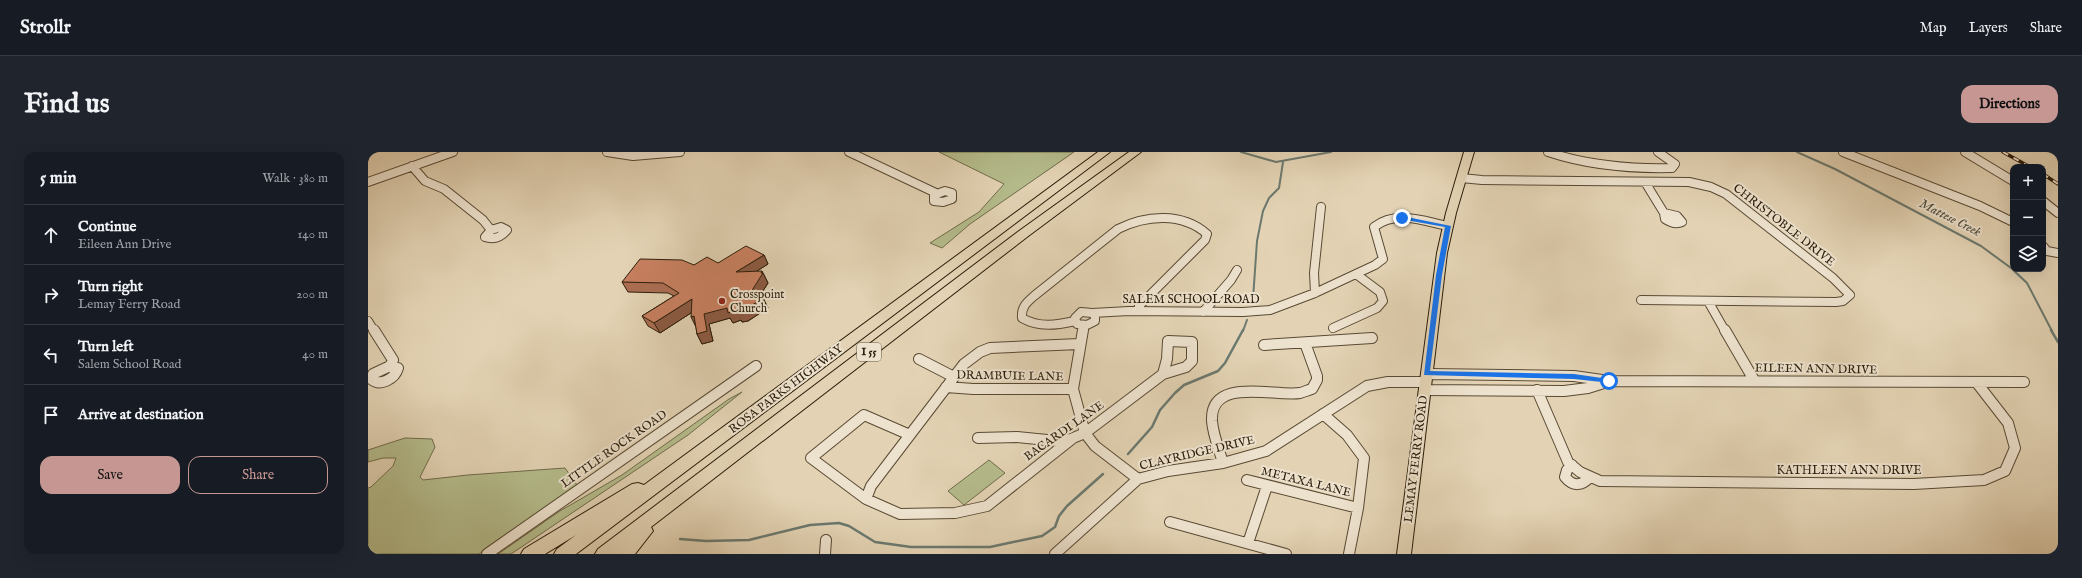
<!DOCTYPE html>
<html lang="en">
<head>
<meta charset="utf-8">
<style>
	:root { --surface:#171b24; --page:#20242c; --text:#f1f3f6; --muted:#9ea1a6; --line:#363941; --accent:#c59692 }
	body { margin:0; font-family:"IM FELL English",serif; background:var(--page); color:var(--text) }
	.controls { position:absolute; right:12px; top:12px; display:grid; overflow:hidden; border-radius:8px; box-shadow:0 4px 16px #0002 }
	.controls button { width:36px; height:36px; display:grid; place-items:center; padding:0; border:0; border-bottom:1px solid var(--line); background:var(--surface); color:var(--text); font:20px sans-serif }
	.stop { position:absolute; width:12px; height:12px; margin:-9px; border:3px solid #1a73e8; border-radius:50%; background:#fff }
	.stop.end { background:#1a73e8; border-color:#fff; box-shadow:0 1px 4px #0008 }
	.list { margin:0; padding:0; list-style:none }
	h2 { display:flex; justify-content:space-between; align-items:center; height:52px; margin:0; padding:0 16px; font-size:17px }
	h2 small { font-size:13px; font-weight:400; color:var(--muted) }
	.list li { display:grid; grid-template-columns:26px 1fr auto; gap:12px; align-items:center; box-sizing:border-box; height:60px; padding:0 16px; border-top:1px solid var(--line) }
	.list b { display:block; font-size:15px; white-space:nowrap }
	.list p { margin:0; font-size:13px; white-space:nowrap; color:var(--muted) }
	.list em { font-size:13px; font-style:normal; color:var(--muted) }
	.actions { display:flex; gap:8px; padding:12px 16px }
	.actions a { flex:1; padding:9px 0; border:1px solid var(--accent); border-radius:12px; text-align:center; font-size:14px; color:var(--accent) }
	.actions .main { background:var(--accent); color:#111 }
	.icon { flex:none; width:22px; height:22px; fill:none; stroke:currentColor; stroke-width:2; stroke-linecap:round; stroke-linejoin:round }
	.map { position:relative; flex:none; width:1690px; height:402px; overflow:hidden; border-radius:12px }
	header { display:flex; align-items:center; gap:24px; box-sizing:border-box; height:56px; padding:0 20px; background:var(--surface); border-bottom:1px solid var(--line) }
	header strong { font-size:19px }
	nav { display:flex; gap:22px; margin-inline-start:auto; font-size:14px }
	.intro { display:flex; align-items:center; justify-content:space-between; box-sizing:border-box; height:96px; padding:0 24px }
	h1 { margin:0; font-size:28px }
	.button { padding:10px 18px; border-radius:12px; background:var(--accent); color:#111; font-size:14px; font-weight:700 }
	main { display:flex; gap:24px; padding:0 24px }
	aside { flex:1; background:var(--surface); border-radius:12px; box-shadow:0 4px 16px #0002 }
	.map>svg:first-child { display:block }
	.green { fill:#b5bc8c; stroke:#706c4b }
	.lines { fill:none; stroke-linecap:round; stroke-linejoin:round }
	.stream-far1 { stroke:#6b796f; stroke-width:2 }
	.stream { stroke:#6b796f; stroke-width:2.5 }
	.minor-far1-casing { stroke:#594a34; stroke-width:10 }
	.minor-casing { stroke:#594a34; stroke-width:12 }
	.major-casing { stroke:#2b1d0a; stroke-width:2 }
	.highway-casing { stroke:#2b1d0a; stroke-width:2 }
	.minor-far1 { stroke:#ede2ce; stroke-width:8 }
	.minor { stroke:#ede2ce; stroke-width:10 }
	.major { fill:#e3d3b4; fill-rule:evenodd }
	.highway { fill:#e3d3b4; fill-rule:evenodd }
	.rail-casing { stroke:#2b1d0a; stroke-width:3.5 }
	.rail { stroke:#ede2ce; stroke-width:2; stroke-dasharray:6; stroke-linecap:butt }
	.wall { fill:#ac6e53; stroke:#2b1d0a }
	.shaded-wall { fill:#8c5a43; stroke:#2b1d0a }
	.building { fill:#c88060; stroke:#2b1d0a }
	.route { fill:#1a73e8 }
	.poi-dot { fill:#8f2418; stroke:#ede2ce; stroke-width:1.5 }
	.labels { text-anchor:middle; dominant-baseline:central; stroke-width:4; stroke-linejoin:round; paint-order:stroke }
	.shield { fill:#ede2ce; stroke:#655845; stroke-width:1 }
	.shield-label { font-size:11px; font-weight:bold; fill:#2b1d0a }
	.street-label { font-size:12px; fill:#2b1d0a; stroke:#ede2ce }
	.poi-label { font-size:12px; fill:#2b1d0a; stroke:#ede2ce; text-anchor:start }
	.water-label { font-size:13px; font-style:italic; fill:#4b4b3d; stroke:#ede2ce }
</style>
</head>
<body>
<header>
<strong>Strollr</strong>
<nav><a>Map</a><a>Layers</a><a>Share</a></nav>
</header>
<div class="intro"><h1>Find us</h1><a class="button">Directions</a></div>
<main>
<aside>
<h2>5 min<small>Walk · 380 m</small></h2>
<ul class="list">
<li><svg class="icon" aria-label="ahead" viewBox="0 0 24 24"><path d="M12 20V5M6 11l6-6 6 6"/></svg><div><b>Continue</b><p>Eileen Ann Drive</p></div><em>140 m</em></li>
<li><svg class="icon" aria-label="right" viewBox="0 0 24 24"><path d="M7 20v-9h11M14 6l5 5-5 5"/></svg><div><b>Turn right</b><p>Lemay Ferry Road</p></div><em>200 m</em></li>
<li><svg class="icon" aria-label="left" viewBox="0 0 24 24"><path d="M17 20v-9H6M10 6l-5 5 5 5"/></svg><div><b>Turn left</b><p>Salem School Road</p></div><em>40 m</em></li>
<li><svg class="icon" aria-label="arrive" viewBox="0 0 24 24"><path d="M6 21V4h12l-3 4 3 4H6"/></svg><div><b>Arrive at destination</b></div></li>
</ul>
<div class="actions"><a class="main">Save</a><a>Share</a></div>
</aside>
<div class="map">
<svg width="1690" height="402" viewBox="0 0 1690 402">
	<rect width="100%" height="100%" fill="#e3d3b4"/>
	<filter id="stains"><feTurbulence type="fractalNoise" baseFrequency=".005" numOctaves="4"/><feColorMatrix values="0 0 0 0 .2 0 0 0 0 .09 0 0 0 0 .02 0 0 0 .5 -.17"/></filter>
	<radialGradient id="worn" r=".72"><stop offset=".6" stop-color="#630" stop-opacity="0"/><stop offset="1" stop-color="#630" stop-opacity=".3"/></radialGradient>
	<path class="green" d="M 571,0 L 706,0 L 602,72 L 574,96 L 562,91 L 611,60 L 636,32 Z
		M 374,240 L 320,283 L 143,402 L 130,402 L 192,359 L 254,323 L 361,247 Z
		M 37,286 L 64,287 L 67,295 L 52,325 L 55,328 L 100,323 L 197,316 L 209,333 L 111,402 L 0,402 L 0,336 L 3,335 L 25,314 L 28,306 L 15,306 L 0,310 L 0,298 Z
		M 621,308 L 637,321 L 596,353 L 580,339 Z"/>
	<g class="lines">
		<path class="stream-far1" d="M 873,0 L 908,10 L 963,0
			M 1429,0 L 1467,17 L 1613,94 L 1643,116 L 1659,131 L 1684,179
			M 885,147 L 889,89 L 895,59 L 901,46 L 911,36 L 915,10
			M 875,179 L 879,168"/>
		<path class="stream" d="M 1683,178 L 1690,190
			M 760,302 L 784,275 L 792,258 L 807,241 L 816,233 L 850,219 L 857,211 L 875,178
			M 312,387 L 338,389 L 381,388 L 442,373 L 471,371 L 481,374 L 507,390 L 543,395 L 622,395 L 674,384 L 687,375 L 691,364 L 699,354 L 735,322"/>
		<g class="minor-far1-casing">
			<path id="minor-far1" d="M 239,0 L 265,4 L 312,0
				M 481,0 L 568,41
				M 1180,0 C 1219,13 1262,17 1304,16 L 1307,12 L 1290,0
				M 1475,0 L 1612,54 L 1645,70
				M 1597,0 L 1645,29
				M 44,14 L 57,29 L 76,37 L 115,68 L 123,78
				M 1093,26 L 1114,28 L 1321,30 L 1343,35 L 1358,42 L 1465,126 L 1482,143 L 1475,149 L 1468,150 L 1273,148
				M 0,30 L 85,0
				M 1277,30 L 1296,61
				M 577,39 L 584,41 L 584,47 L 575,50 L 566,49 L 566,43 Z
				M 1675,49 L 1690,61
				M 1296,61 L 1309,64 L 1314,70 C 1308,73 1303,71 1297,67 Z
				M 133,75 L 139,78 C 133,85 126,88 117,85 L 123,78 Z
				M 1675,94 L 1679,99 L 1690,101
				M 947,141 L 946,121 L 953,55
				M 1340,149 L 1357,179
				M 713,160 L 724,161 L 727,164 L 727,169 L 719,173 L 709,172 L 707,166 Z
				M 835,160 L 863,128 L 869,118
				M 724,161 L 761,159 L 875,160 L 902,158 L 947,141 L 1007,113 L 1015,107 L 1006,75 C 1028,58 1055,69 1080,74
				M 0,169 L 6,179
				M 707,169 C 689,173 671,176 654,166 C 653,155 659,150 666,144 L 750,77 C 778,63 814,60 839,82 L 837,88 L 771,154 L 770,159
				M 965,176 L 1009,156 L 1015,149 L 1012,140 L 988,122
				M 715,179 L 716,173"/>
		</g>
		<g class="minor-casing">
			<path id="minor" d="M 6,178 L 25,208 L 22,214
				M 715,178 L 705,237 L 717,281 L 727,294 L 770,327
				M 1357,178 L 1386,228
				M 800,189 L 824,190 L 824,209 L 818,215 L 795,222 L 799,207 Z
				M 896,193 L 1004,186
				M 551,207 L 586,225
				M 22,214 L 30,216 C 27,227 12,235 3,227 L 5,222 Z
				M 1059,222 L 1206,224 L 1241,229 L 1656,230
				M 578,235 L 605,237 L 705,237
				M 1056,238 L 1196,239 L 1220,236 L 1239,230
				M 1169,238 L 1200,310 L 1212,320 L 1232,329 L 1546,332 L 1616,328 L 1637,319 L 1647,296 L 1640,271 L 1609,231
				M 955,262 L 979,283 L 996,306 L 990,356 L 981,402
				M 542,283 L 496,263 L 443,306 L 498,347 L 532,362 L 587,361 L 619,354 L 705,286 L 717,281 L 795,222
				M 610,286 L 649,285 L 689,289 L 703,287
				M 855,311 C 851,297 845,283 844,269 C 842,224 906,245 932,241 C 936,240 940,238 944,237 L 949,228 L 949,224 L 937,191
				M 1204,313 L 1199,318 L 1197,325 C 1205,335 1214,334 1222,325
				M 879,328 L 990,356
				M 498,347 L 503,334 L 596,212 L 612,200 L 622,196 L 711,192
				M 802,370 L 918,402
				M 880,391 L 899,334
				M 119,402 L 388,214
				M 457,402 L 458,388
				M 687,402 L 770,327 L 800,319 L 855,311 L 898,299 L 999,234 L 1020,230 L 1058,230"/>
		</g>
		<g class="major-casing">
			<path id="major" d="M 1096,0 L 1106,0 L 1088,61 L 1079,101 L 1043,402 L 1029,402 L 1069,101 L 1078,61 Z"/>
		</g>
		<g class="highway-casing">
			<path id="highway" d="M 730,0 L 742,0 L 208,402 L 186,402 L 189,397 L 208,383 L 177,402 L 153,402 L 156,397 L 264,332 L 270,331 L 276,333 Z
				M 761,0 L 773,0 L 659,85 L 283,375 L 285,379 L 267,402 L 227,402 L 230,397 L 651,79 Z"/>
		</g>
		<use href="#minor-far1" class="minor-far1"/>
		<use href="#minor" class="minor"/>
		<use href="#major" class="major"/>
		<use href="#highway" class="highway"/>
		<g class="rail-casing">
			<path id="rail" d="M 1635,0 L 1662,15
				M 1675,22 L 1690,32"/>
		</g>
		<use href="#rail" class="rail"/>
	</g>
	<path class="wall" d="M 396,103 L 400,112 L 389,119 L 395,121 L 400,131 L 393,142 L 400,156 L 380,169 L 374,170 L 373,168 L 365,171 L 362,166 L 341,172 L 345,189 L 334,192 L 329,182 L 328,175 L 323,161 L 292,181 L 280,174 L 274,164 L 306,144 L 300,141 L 260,140 L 254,130 L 326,113 L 350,111 Z"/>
	<path class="shaded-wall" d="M 396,103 L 400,112 L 372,130 L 368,120 Z
		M 394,119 L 400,131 L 393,142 L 394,146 L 395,146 L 400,156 L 380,169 L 374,170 L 373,168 L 365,171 L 362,166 L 341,172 L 345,189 L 334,192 L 329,182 L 336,162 L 383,140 Z
		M 324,147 L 329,157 L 292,181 L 286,171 Z
		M 326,164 L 328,175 L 323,165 Z"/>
	<path class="building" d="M 378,94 L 396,103 L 368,120 L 394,119 L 393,121 L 395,121 L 383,140 L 392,140 L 388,145 L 395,146 L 375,159 L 369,160 L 369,158 L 360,161 L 359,156 L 336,162 L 339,179 L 329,182 L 326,164 L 323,165 L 324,147 L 286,171 L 274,164 L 311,141 L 295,131 L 254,130 L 272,107 L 314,108 L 326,113 L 339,105 L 350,111 Z"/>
	<path class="route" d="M 1034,64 L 1083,74 L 1074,123 L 1062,219 L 1206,222 L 1241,227 L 1244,229 L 1243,231 L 1206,227 L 1056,223 L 1068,123 L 1077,75 L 1032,67 Z"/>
	<circle class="poi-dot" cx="354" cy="149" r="4"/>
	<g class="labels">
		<rect class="shield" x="489" y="191" width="24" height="18" rx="3"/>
		<g class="shield-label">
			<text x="501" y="200">I 55</text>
		</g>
		<g class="street-label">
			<text transform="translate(1416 73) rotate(38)">CHRISTOBLE DRIVE</text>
			<text x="823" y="147">SALEM SCHOOL ROAD</text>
			<text transform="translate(1448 217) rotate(1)">EILEEN ANN DRIVE</text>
			<text transform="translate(642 224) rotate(1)">DRAMBUIE LANE</text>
			<text transform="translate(418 237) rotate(-37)">ROSA PARKS HIGHWAY</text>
			<text transform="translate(696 279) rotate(-35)">BACARDI LANE</text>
			<text transform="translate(246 297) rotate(-35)">LITTLE ROCK ROAD</text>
			<text transform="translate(829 301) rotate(-13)">CLAYRIDGE DRIVE</text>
			<text transform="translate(1048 307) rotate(-83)">LEMAY FERRY ROAD</text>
			<text x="1481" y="318">KATHLEEN ANN DRIVE</text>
			<text transform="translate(938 330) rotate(14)">METAXA LANE</text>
		</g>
		<g class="poi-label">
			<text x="362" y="142">Crosspoint<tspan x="362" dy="14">Church</tspan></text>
		</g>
		<g class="water-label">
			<text transform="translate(1582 66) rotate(27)">Mattese Creek</text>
		</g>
	</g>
	<rect width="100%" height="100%" filter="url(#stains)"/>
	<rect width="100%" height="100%" fill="url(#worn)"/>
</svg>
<div class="controls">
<button>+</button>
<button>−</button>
<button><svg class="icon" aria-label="layers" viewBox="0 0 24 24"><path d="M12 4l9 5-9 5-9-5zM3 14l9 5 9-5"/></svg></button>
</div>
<div class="stop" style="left:1241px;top:229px"></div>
<div class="stop end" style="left:1034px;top:66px"></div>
</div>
</main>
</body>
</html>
